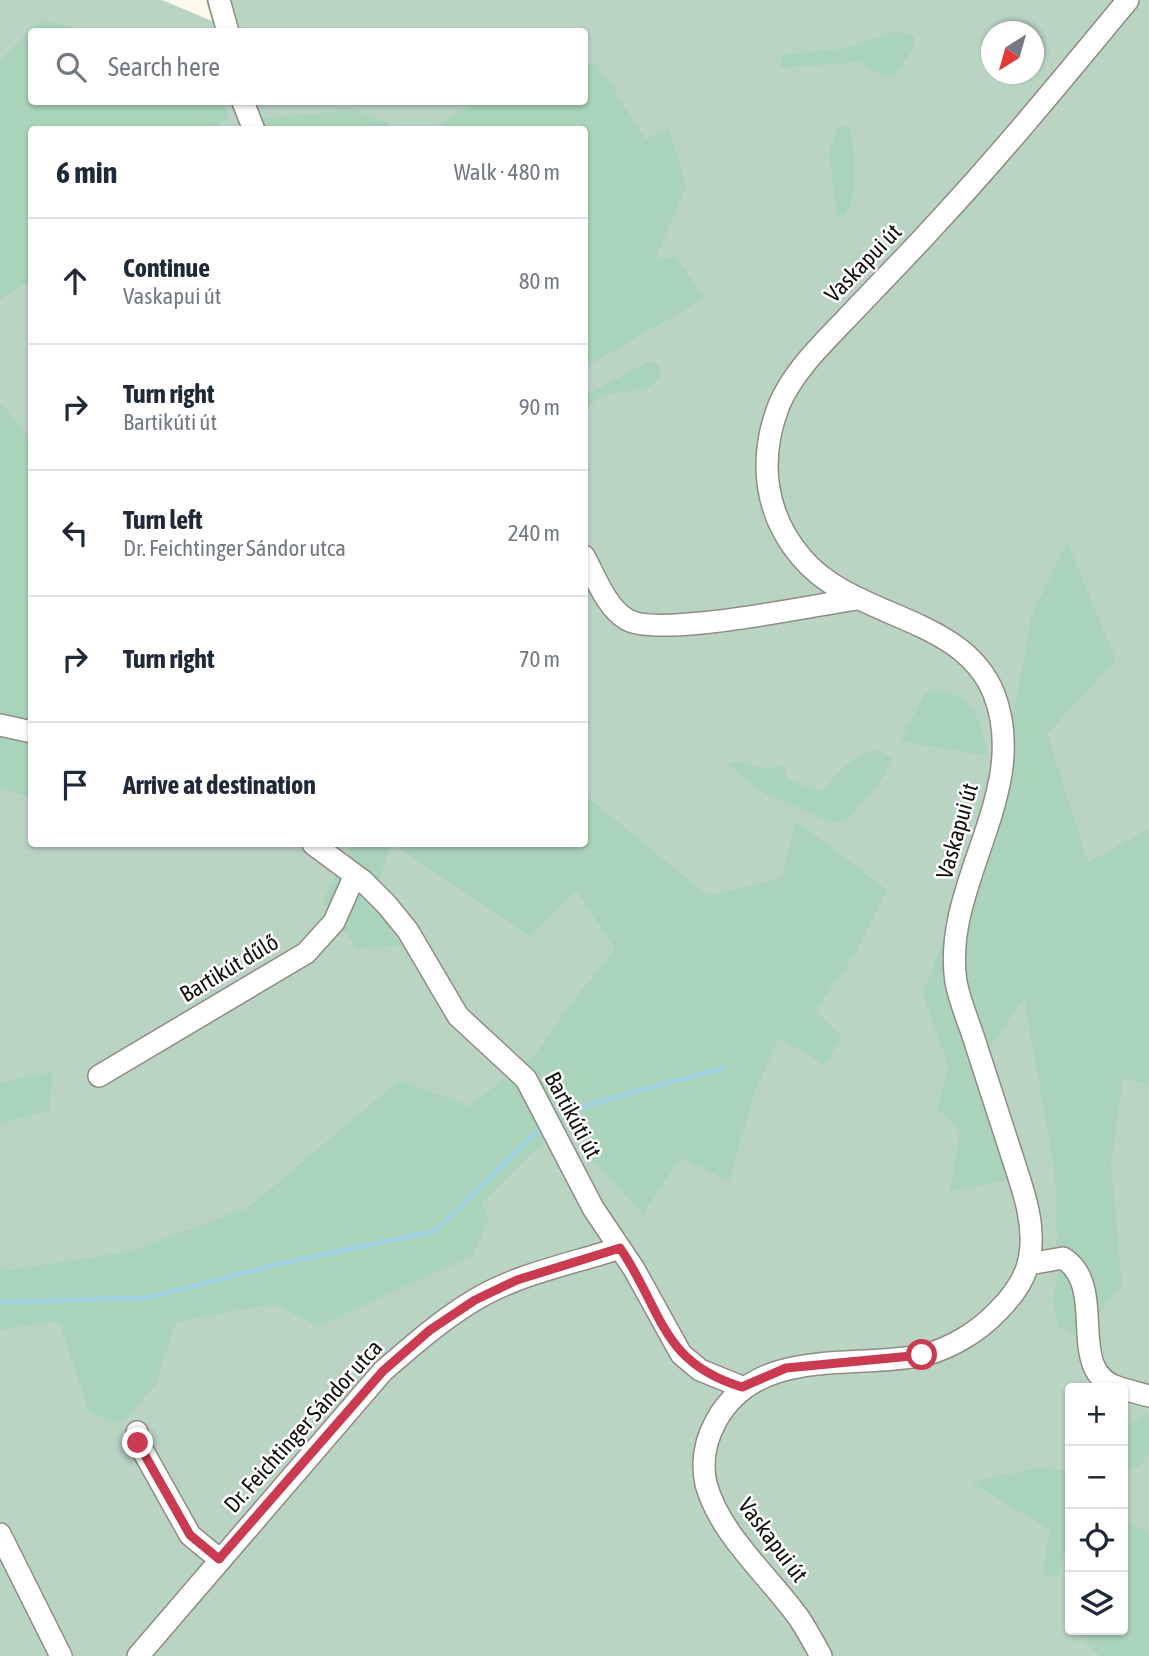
<!DOCTYPE html>
<html lang="en">
<head>
<meta charset="utf-8">
<style>
	:root { --surface:#fff; --page:#f2f2f3; --text:#1f2937; --muted:#747a83; --line:#e0e1e3 }
	body { margin:0; font-family:"Asap Condensed",sans-serif; background:var(--page); color:var(--text) }
	.controls { position:absolute; right:21px; bottom:21px; display:grid; overflow:hidden; border-radius:7px; box-shadow:0 2px 5px #0004 }
	.controls button { width:63px; height:63px; display:grid; place-items:center; padding:0; border:0; border-bottom:2px solid var(--line); background:var(--surface); color:var(--text); font:35px sans-serif }
	.compass { position:absolute; left:981px; top:21px; width:63px; height:63px; border-radius:50%; background:var(--surface); box-shadow:0 2px 5px #0004; rotate:217deg }
	.stop { position:absolute; width:21px; height:21px; margin:-16px; border:5px solid #ca3a51; border-radius:50%; background:#fff }
	.stop.end { background:#ca3a51; border-color:#fff; box-shadow:0 2px 7px #0008 }
	.list { margin:0; padding:0; list-style:none }
	h2 { display:flex; justify-content:space-between; align-items:center; height:91px; margin:0; padding:0 28px; font-size:30px }
	h2 small { font-size:23px; font-weight:400; color:var(--muted) }
	.list li { display:grid; grid-template-columns:46px 1fr auto; gap:21px; align-items:center; box-sizing:border-box; height:126px; padding:0 28px; border-top:2px solid var(--line) }
	.list b { display:block; font-size:26px; white-space:nowrap }
	.list p { margin:0; font-size:23px; white-space:nowrap; color:var(--muted) }
	.list em { font-size:23px; font-style:normal; color:var(--muted) }
	.icon { flex:none; width:38px; height:38px; fill:none; stroke:currentColor; stroke-width:2; stroke-linecap:round; stroke-linejoin:round }
	.map { position:relative; flex:none; width:1149px; height:1656px; overflow:hidden }
	.search { position:absolute; background:var(--surface); box-shadow:0 2px 5px #0004; left:28px; top:28px; width:560px; height:77px; display:flex; align-items:center; gap:18px; box-sizing:border-box; padding:0 24px; border-radius:7px; color:var(--muted); font-size:26px }
	.panel { position:absolute; background:var(--surface); box-shadow:0 2px 5px #0004; left:28px; top:126px; width:560px; height:721px; border-radius:7px }
	.map>svg:first-child { display:block }
	.green { fill:#bad4c4; fill-rule:evenodd }
	.forest { fill:#a9d3ba }
	.lines { fill:none; stroke-linecap:round; stroke-linejoin:round }
	.stream { stroke:#a0d2e3; stroke-width:4.5 }
	.minor-casing { stroke:#908c81; stroke-width:24 }
	.minor { stroke:#fff; stroke-width:21 }
	.route { stroke:#ca3a51; stroke-width:9 }
	.labels { text-anchor:middle; dominant-baseline:central; stroke-width:5; stroke-linejoin:round; paint-order:stroke }
	.street-label { font-size:23px; fill:#12100c; stroke:#fff }
</style>
</head>
<body>
<div class="map">
<svg width="1149" height="1656" viewBox="0 0 1149 1656">
	<rect width="100%" height="100%" fill="#fcf8eb"/>
	<path class="green" d="M 0,0 L 162,0 L 212,21 L 206,0 L 1149,0 L 1149,1656 L 0,1656 ZM 32,32 L 584,32 L 584,102 L 32,102 ZM 992,32 L 1034,32 L 1034,74 L 992,74 ZM 32,130 L 584,130 L 584,844 L 32,844 ZM 1070,1388 L 1123,1388 L 1123,1630 L 1070,1630 Z"/>
	<path class="forest" d="M 41,20 L 89,31 L 32,32 L 32,102 L 224,102 L 228,118 L 215,129 L 32,130 L 31,280 L 0,300 L 0,60 Z
		M 894,32 L 915,35 L 913,49 L 897,73 L 885,77 L 859,62 L 781,68 L 782,55 L 845,48 Z
		M 597,63 L 646,139 L 669,129 L 686,186 L 654,262 L 675,256 L 705,298 L 594,362 L 584,361 L 584,130 L 434,129 L 475,102 L 584,102 L 585,66 Z
		M 357,110 L 399,129 L 243,130 L 258,118 Z
		M 850,126 C 854,157 861,188 845,216 L 837,215 L 829,153 L 837,127 Z
		M 648,362 L 658,363 L 661,377 C 636,405 609,379 585,410 L 585,396 Z
		M 0,402 L 31,440 L 31,798 L 0,788 Z
		M 1067,542 L 1116,660 L 1047,734 L 1088,862 L 1149,829 L 1149,1085 L 1123,1078 L 1111,1164 L 1122,1283 L 1081,1337 L 1058,1326 L 1053,1300 L 1058,1273 L 1055,1173 L 1024,998 L 978,1064 L 1009,1180 L 950,1191 L 960,1131 L 937,1108 L 949,1067 L 923,993 L 947,932 L 1016,701 L 1032,615 Z
		M 934,690 C 974,694 983,723 987,756 L 900,741 L 925,694 Z
		M 874,749 L 892,757 L 881,781 L 848,819 L 833,823 L 763,793 L 728,764 L 742,761 L 763,769 L 784,765 L 787,780 L 822,791 L 845,765 Z
		M 585,795 L 708,896 L 782,878 L 796,821 L 887,890 L 856,952 L 816,1011 L 842,1037 L 825,1065 L 779,1038 L 755,1091 L 729,1181 L 681,1158 L 643,1214 L 562,1125 L 481,1203 L 489,1219 L 472,1256 L 318,1326 L 274,1304 L 176,1322 L 155,1386 L 120,1425 L 89,1411 L 59,1321 L 0,1330 L 0,1268 L 8,1270 L 128,1252 L 249,1207 L 400,1080 L 469,1106 L 534,1056 L 575,998 L 615,950 L 576,890 L 530,936 L 393,844 L 584,844 Z
		M 353,844 L 391,844 L 372,902 L 402,946 L 356,948 L 322,901 Z
		M 53,1071 L 49,1110 L 0,1124 L 0,1083 Z
		M 1149,1414 L 1149,1454 L 1139,1466 L 1123,1474 L 1123,1427 Z
		M 1035,1468 L 1070,1470 L 1070,1530 L 1058,1576 L 1043,1574 L 1050,1530 L 971,1482 Z
		M 1123,1518 L 1149,1533 L 1149,1656 L 1100,1656 L 1086,1643 L 1089,1630 L 1123,1630 Z"/>
	<g class="lines">
		<path class="stream" d="M 561,1112 L 724,1068
			M 0,1302 L 147,1298 L 279,1264 L 435,1231 L 540,1129"/>
		<g class="minor-casing">
			<path id="minor" d="M 219,0 L 228,32
				M 243,102 L 254,130
				M 584,556 C 595,576 606,607 626,619 C 656,639 814,605 856,599
				M 0,725 L 32,732
				M 313,844 L 363,881 L 387,905 L 408,931 L 458,1016 L 526,1079 L 593,1208 L 634,1269 L 681,1354 L 700,1370 L 742,1387
				M 99,1076 L 306,953 L 334,922 L 355,875
				M 1029,1264 L 1063,1258 C 1110,1287 1063,1373 1120,1388
				M 1123,1389 L 1149,1396
				M 137,1432 L 138,1442 L 190,1535 L 219,1559
				M 0,1534 L 61,1656
				M 138,1656 L 383,1371 C 412,1346 440,1321 473,1301 C 517,1274 571,1264 620,1248
				M 821,1656 C 814,1643 807,1630 799,1618 C 769,1576 720,1535 706,1484 C 701,1461 705,1441 716,1421 C 758,1345 853,1370 924,1355 C 952,1348 979,1331 998,1311 C 1014,1295 1027,1277 1030,1255 C 1035,1222 1023,1190 1013,1159 C 1001,1121 988,1083 976,1045 C 970,1025 960,1003 956,982 C 941,884 1032,792 994,694 C 963,615 853,619 802,558 C 764,514 758,459 779,405 C 793,372 821,345 846,319 C 876,287 907,256 936,224 C 1003,152 1065,76 1128,0"/>
		</g>
		<use href="#minor" class="minor"/>
	</g>
	<g class="lines">
		<path class="route" d="M 138,1443 L 190,1535 L 219,1559 L 383,1371 L 430,1330 L 475,1300 L 517,1280 L 620,1248 C 663,1311 660,1362 742,1387 L 786,1368 L 922,1355"/>
	</g>
	<g class="labels">
		<g class="street-label">
			<text transform="translate(863 263) rotate(-46)">Vaskapui út</text>
			<text transform="translate(957 831) rotate(-74)">Vaskapui út</text>
			<text transform="translate(229 968) rotate(-31)">Bartikút dűlő</text>
			<text transform="translate(573 1115) rotate(62)">Bartikúti út</text>
			<text transform="translate(303 1426) rotate(-48)">Dr. Feichtinger Sándor utca</text>
			<text transform="translate(773 1540) rotate(53)">Vaskapui út</text>
		</g>
	</g>
</svg>
<div class="controls">
<button>+</button>
<button>−</button>
<button><svg class="icon" aria-label="locate" viewBox="0 0 24 24"><circle cx="12" cy="12" r="6"/><path d="M12 2v4M12 18v4M2 12h4M18 12h4"/></svg></button>
<button><svg class="icon" aria-label="layers" viewBox="0 0 24 24"><path d="M12 4l9 5-9 5-9-5zM3 14l9 5 9-5"/></svg></button>
</div>
<svg class="compass" viewBox="-18 -18 36 36"><path d="M0-13l5 13h-10z" fill="#e53935"/><path d="M0 13l5-13h-10z" fill="#747a83"/></svg>
<div class="stop" style="left:922px;top:1355px"></div>
<div class="stop end" style="left:138px;top:1443px"></div>
<div class="search"><svg class="icon" aria-label="search" viewBox="0 0 24 24"><circle cx="10" cy="10" r="6"/><path d="M15 15l6 6"/></svg>Search here</div>
<section class="panel">
<h2>6 min<small>Walk · 480 m</small></h2>
<ul class="list">
<li><svg class="icon" aria-label="ahead" viewBox="0 0 24 24"><path d="M12 20V5M6 11l6-6 6 6"/></svg><div><b>Continue</b><p>Vaskapui út</p></div><em>80 m</em></li>
<li><svg class="icon" aria-label="right" viewBox="0 0 24 24"><path d="M7 20v-9h11M14 6l5 5-5 5"/></svg><div><b>Turn right</b><p>Bartikúti út</p></div><em>90 m</em></li>
<li><svg class="icon" aria-label="left" viewBox="0 0 24 24"><path d="M17 20v-9H6M10 6l-5 5 5 5"/></svg><div><b>Turn left</b><p>Dr. Feichtinger Sándor utca</p></div><em>240 m</em></li>
<li><svg class="icon" aria-label="right" viewBox="0 0 24 24"><path d="M7 20v-9h11M14 6l5 5-5 5"/></svg><div><b>Turn right</b></div><em>70 m</em></li>
<li><svg class="icon" aria-label="arrive" viewBox="0 0 24 24"><path d="M6 21V4h12l-3 4 3 4H6"/></svg><div><b>Arrive at destination</b></div></li>
</ul>
</section>
</div>
</body>
</html>
